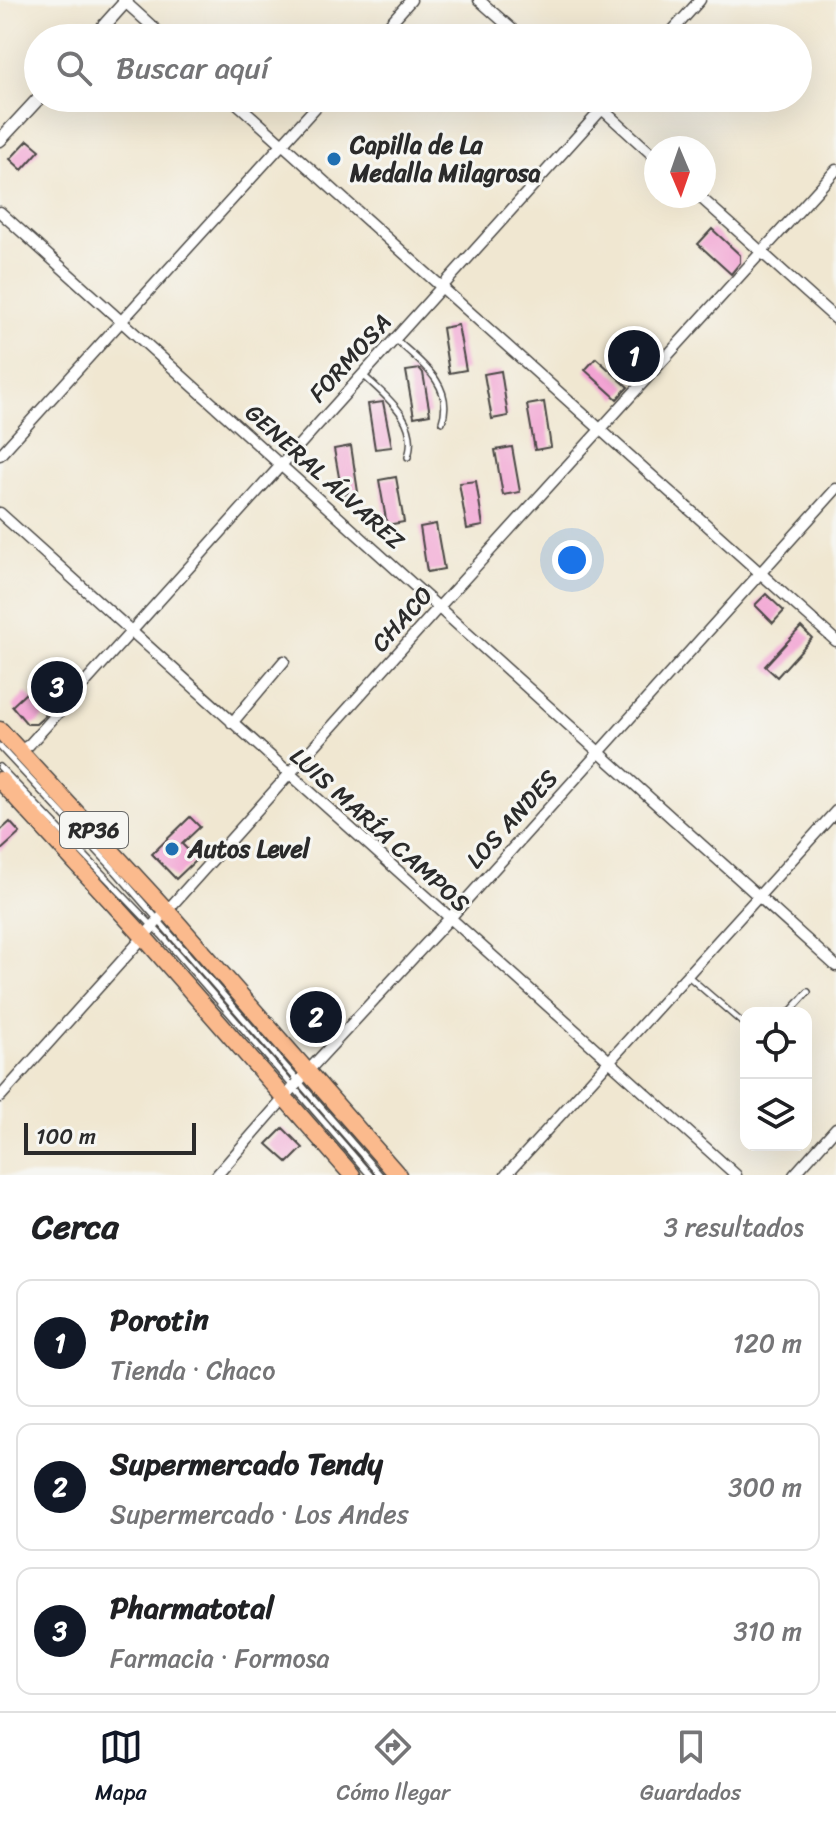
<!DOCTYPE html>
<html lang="es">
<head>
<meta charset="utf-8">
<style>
	:root { --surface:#fff; --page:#f2f2f2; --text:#202124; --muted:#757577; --line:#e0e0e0; --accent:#111827 }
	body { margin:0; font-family:Sriracha,sans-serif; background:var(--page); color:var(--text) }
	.controls { position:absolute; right:24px; bottom:24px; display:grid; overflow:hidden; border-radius:16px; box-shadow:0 8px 32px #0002 }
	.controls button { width:72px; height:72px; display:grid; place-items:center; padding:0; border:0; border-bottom:2px solid var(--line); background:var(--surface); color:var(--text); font:40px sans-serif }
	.compass { position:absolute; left:644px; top:136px; width:72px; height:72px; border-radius:50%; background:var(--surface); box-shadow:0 8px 32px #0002; rotate:178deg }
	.scale { position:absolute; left:24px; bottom:20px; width:172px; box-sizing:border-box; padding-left:8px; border:4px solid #2b2b2b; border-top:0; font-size:22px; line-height:28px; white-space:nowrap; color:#2b2b2b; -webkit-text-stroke:6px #f6f6f2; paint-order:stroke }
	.you { position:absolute; left:572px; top:560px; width:28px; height:28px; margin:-20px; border:6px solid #fff; border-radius:50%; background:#1a73e8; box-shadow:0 0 0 12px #1a73e833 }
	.badge { display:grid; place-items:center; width:52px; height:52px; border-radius:50%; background:var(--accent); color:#fff; font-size:26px; font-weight:700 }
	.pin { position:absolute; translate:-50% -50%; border:4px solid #fff; box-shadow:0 2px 8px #0006 }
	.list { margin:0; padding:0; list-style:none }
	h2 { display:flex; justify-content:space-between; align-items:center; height:104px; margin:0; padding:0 32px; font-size:34px }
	h2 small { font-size:26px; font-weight:400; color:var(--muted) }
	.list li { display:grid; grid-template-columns:52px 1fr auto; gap:24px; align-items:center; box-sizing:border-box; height:128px; margin:0 16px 16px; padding:0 16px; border:2px solid var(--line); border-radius:16px }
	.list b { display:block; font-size:30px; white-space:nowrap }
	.list p { margin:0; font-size:26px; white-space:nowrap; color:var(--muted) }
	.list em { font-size:26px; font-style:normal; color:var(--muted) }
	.icon { flex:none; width:44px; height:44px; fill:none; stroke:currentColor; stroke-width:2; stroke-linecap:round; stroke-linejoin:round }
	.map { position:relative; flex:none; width:836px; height:1175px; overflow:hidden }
	.search { position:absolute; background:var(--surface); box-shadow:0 8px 32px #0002; left:24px; right:24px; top:24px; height:88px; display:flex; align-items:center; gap:20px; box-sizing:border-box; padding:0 28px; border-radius:44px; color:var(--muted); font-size:30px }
	.sheet { height:536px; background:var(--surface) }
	nav { display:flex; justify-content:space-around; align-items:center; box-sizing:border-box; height:112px; border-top:2px solid var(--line); background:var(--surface); font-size:22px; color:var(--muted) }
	nav a { display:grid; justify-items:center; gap:4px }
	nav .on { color:var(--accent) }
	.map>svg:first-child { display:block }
	.building { fill:#f2a4d3 }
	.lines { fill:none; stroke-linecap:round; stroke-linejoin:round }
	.service-casing { stroke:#494744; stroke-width:8 }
	.minor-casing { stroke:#494744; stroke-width:13 }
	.tertiary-casing { stroke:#494744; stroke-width:15 }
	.primary-casing { stroke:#494744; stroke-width:19 }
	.service { stroke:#fff; stroke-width:5 }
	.minor { stroke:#fff; stroke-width:10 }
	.tertiary { stroke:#fff; stroke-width:12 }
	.primary { stroke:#fbba8d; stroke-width:16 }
	.poi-dot { fill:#1f6fb2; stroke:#f6f6f2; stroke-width:3 }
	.labels { text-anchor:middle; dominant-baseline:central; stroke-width:6; stroke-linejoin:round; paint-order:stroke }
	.shield { fill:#f6f6f2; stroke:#686867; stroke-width:2 }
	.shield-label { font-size:22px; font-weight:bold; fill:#2b2b2b }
	.poi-label { font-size:24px; font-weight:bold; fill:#2b2b2b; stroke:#f6f6f2; text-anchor:start }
	.street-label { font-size:24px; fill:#2b2b2b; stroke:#f6f6f2 }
</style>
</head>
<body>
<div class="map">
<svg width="836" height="1175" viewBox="0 0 836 1175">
	<rect width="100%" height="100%" fill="#f6f6f2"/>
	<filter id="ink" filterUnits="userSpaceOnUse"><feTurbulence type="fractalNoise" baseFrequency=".0125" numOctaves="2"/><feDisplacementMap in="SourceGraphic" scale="16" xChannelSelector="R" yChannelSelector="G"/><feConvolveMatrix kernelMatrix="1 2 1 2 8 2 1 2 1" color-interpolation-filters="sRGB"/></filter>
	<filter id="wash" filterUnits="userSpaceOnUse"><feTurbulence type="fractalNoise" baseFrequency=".006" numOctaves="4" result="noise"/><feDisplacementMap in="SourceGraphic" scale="32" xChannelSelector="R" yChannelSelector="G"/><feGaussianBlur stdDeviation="1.8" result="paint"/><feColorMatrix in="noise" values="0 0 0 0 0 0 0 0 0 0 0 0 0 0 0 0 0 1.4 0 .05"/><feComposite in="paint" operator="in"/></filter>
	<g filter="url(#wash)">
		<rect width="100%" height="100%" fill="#f0e7d1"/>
		<g id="blocks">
			<path class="building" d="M 28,140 L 40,150 L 22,170 L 10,159 Z
				M 712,229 L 740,255 L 740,263 L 731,274 L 698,244 Z
				M 458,325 L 466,370 L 449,373 L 442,328 Z
				M 627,338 L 651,361 L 640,373 L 616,351 Z
				M 596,358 L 628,387 L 617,399 L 585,370 Z
				M 420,369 L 423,373 L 430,414 L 414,417 L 406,371 Z
				M 501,371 L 508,416 L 492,419 L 484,374 Z
				M 383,402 L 392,447 L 375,449 L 368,404 Z
				M 544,402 L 551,447 L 535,450 L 527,405 Z
				M 351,446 L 358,492 L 342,494 L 334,449 Z
				M 512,447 L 520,492 L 503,495 L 495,450 Z
				M 396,477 L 404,522 L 387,525 L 379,480 Z
				M 476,481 L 483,526 L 467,529 L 459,483 Z
				M 436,524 L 444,569 L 427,572 L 420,527 Z
				M 766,594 L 784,611 L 773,623 L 755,605 Z
				M 801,627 L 812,638 L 777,677 L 765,666 Z
				M 26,693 L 46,715 L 36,724 L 27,724 L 12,706 Z
				M 190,817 L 200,827 L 182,844 L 197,859 L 176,879 L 152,854 Z
				M 10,822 L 20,833 L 0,851 L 0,831 Z
				M 312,994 L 339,1021 L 325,1035 L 317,1038 L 292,1013 Z
				M 283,1128 L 303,1148 L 288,1163 L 267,1144 Z"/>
		</g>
	</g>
	<g filter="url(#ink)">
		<use href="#blocks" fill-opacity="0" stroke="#494744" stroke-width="2"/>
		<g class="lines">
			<g class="service-casing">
				<path id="service" d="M 395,339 C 419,361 455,385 442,422
					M 362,374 C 385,396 420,420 408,457
					M 0,747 L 111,866 L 380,1175
					M 0,767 L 163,937 L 370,1175
					M 688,976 L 746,1026
					M 789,1013 L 808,992"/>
			</g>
			<g class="minor-casing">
				<path id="minor" d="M 123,0 L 165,38
					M 479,0 L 522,38
					M 377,38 L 411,0
					M 666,38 L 700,0
					M 231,98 L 836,641
					M 590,98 L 656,158
					M 699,196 L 836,319
					M 0,212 L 836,966
					M 0,455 L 324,98
					M 0,513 L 736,1175
					M 232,723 L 284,661
					M 20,751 L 29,745 L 612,98
					M 0,1097 L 439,607 L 836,170
					M 217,1175 L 307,1072 L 449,919 L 836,489
					M 506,1175 L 836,811
					M 794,1175 L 836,1128"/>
			</g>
			<g class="tertiary-casing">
				<path id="tertiary" d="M 93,38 L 127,0
					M 0,140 L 39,98"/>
			</g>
			<g class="primary-casing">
				<path id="primary" d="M 0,730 L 166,910 L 398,1175
					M 0,780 L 143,936 L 352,1175"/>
			</g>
			<use href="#service" class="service"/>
			<use href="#minor" class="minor"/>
			<use href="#tertiary" class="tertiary"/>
			<use href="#primary" class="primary"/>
		</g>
	</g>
	<g class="poi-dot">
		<circle cx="334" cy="159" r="8"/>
		<circle cx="172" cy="849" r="8"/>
	</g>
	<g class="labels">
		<rect class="shield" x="60" y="812" width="68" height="36" rx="6"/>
		<g class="shield-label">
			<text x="94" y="830">RP36</text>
		</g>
		<g class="poi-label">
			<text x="350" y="145">Capilla de La<tspan x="350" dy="28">Medalla Milagrosa</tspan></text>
			<text x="188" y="849">Autos Level</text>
		</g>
		<g class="street-label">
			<text transform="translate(350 358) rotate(-48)">FORMOSA</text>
			<text transform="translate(325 477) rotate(42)">GENERAL ÁLVAREZ</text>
			<text transform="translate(402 619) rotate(-48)">CHACO</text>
			<text transform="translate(512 819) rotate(-48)">LOS ANDES</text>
			<text transform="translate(380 830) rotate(42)">LUIS MARÍA CAMPOS</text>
		</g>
	</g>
</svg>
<div class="controls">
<button><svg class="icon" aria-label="locate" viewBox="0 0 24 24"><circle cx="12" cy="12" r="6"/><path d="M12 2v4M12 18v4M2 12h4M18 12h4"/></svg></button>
<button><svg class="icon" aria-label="layers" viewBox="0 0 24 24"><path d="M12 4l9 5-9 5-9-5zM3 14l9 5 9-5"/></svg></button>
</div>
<svg class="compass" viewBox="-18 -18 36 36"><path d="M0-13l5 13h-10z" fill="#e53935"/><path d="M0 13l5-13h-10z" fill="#757577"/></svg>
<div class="scale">100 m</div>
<div class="you"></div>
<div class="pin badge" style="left:634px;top:356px">1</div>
<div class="pin badge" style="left:316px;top:1017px">2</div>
<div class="pin badge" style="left:57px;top:687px">3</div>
<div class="search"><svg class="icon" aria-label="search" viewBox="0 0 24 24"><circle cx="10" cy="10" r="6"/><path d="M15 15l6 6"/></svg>Buscar aquí</div>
</div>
<section class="sheet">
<h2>Cerca<small>3 resultados</small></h2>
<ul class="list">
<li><span class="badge">1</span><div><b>Porotin</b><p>Tienda · Chaco</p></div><em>120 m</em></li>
<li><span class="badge">2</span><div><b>Supermercado Tendy</b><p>Supermercado · Los Andes</p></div><em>300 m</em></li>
<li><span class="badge">3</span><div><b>Pharmatotal</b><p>Farmacia · Formosa</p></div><em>310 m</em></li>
</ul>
</section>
<nav>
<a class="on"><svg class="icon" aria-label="map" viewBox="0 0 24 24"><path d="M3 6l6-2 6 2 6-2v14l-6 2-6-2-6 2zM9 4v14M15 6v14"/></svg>Mapa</a>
<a><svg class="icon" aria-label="directions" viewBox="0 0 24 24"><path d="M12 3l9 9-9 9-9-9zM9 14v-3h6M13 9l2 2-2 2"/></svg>Cómo llegar</a>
<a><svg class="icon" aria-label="saved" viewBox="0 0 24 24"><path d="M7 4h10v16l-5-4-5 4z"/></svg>Guardados</a>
</nav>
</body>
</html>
